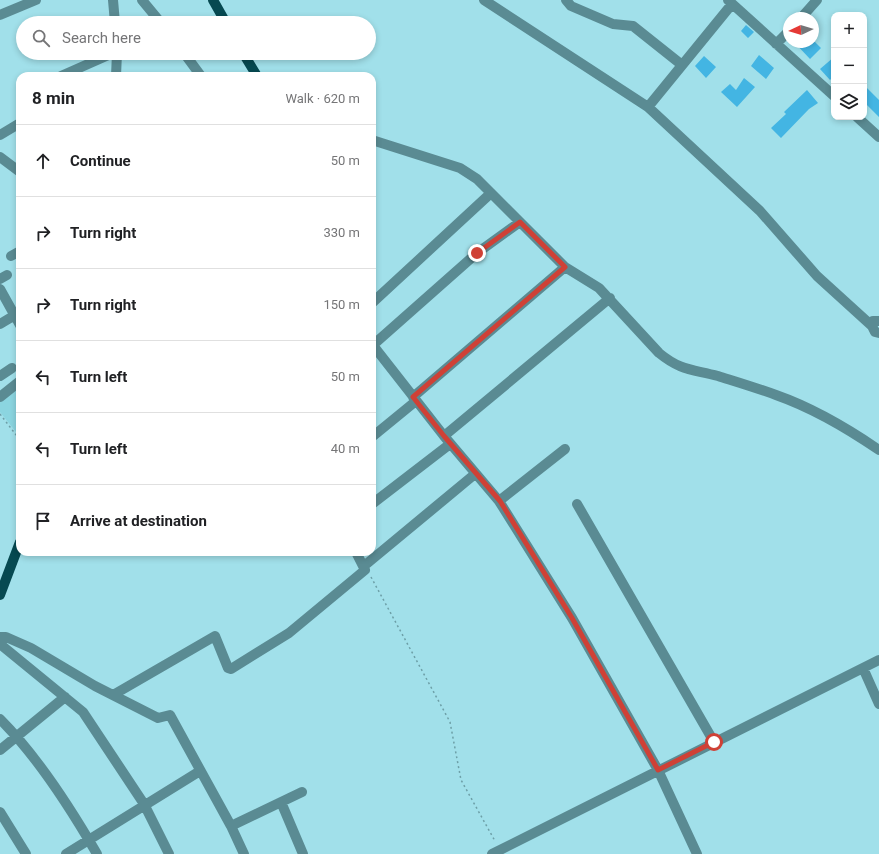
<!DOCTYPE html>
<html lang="en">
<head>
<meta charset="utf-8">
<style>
	:root { --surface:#fff; --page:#f6f6f6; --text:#202124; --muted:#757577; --line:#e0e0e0 }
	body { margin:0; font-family:Roboto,sans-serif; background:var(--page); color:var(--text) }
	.controls { position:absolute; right:12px; top:12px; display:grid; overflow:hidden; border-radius:8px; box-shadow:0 2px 6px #0003 }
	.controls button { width:36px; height:36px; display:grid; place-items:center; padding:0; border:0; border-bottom:1px solid var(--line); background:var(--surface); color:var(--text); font:20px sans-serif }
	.compass { position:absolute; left:783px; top:12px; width:36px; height:36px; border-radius:50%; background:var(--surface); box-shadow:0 2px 6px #0003; rotate:266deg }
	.stop { position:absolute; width:12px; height:12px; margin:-9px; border:3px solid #cf4136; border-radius:50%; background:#fff }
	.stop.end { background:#cf4136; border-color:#fff; box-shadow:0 1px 4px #0008 }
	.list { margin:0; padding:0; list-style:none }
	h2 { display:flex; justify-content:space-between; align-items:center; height:52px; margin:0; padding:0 16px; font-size:17px }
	h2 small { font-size:13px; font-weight:400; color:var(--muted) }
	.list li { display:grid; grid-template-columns:26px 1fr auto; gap:12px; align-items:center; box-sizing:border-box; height:72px; padding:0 16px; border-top:1px solid var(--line) }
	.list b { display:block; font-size:15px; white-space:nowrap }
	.list em { font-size:13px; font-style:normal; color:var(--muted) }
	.icon { flex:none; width:22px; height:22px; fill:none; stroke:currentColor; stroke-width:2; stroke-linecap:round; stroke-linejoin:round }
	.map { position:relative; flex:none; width:879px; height:854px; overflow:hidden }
	.search { position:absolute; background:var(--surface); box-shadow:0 2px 6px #0003; left:16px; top:16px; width:360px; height:44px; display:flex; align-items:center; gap:10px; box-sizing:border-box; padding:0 14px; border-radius:22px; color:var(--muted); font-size:15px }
	.panel { position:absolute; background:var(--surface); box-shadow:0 2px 6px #0003; left:16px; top:72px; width:360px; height:484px; border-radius:12px }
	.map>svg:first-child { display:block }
	.built { fill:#8bd5e0 }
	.building { fill:#43b5e3 }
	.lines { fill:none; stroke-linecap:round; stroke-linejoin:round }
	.path { stroke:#6d9fa7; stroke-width:1.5; stroke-dasharray:2 3; stroke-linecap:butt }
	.minor { stroke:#5a8b93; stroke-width:10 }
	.major { stroke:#064951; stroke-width:10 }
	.route { stroke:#cf4136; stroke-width:5 }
</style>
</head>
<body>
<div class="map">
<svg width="879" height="854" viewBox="0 0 879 854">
	<rect width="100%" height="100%" fill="#a1e0ea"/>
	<path class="built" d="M 20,385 L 20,437 L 0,412 L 0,402 Z"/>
	<path class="building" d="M 746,25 L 754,32 L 748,38 L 741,31 Z
		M 794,42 L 815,42 L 821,48 L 810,59 Z
		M 759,55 L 774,68 L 766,79 L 751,66 Z
		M 704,56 L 716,67 L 706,78 L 695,66 Z
		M 834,57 L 834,76 L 830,80 L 820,69 Z
		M 744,78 L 755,87 L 737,107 L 721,92 L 730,84 L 736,90 Z
		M 864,85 L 879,100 L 879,117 L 864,102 Z
		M 807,90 L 818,103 L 809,109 L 781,138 L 771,128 L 786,114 L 784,112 Z"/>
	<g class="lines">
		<path class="path" d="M 0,414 L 20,440
			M 371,577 L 450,722 L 461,780 L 495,841"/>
		<path class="minor" d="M 113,0 L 115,23
			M 142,0 L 161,23
			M 484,0 L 648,107 L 760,211 L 817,276 L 872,326
			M 566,0 L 571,6 L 613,24 L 633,26 L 682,65
			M 728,0 L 834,96
			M 0,15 L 36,0
			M 801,18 L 817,0
			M 776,44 L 789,31
			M 184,53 L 201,76
			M 61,76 L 113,53
			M 116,76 L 117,53
			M 648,107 L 732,4
			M 857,117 L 879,137
			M 0,135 L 20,123
			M 372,140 L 460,168 L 477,179 L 565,267 L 599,288 L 659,353 C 681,371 692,369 718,376 C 737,382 757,388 776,395 C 813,408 847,428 879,450
			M 0,157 L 20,172
			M 11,256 L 20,251
			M 0,279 L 7,275
			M 0,289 L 20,325
			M 372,303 L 491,193
			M 879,321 L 873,321 L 872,326 L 875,332 L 879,333
			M 0,324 L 15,315
			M 372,344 L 444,436 L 499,501 L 572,618 L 658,770 L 697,854
			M 373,345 L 477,253 L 520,222
			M 0,376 L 12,368
			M 0,397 L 20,381
			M 413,397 L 565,267
			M 444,436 L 610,298
			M 372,437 L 416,401
			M 499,501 L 565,449
			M 372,504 L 450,444
			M 577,504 L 714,742
			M 364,566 L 475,474
			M 0,637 L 6,637 L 31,648 L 95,686 L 158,718 L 170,715 L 231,826 L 244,854
			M 0,644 L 83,712 L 144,804 L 169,854
			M 863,668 L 879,704
			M 113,695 L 215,636 L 228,668 L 231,669 L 289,633 L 365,570 L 356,552
			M 0,719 C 36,755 71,809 97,854
			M 0,750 L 65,697
			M 281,802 L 303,854
			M 0,812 L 26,854
			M 231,826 L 302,792
			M 66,854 L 200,771
			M 492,854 L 879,660"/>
		<path class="major" d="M 213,0 L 226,23
			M 243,53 L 257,76
			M 0,595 L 20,542"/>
	</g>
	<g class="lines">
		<path class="route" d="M 477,253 L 520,222 L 565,267 L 413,397 L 444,436 L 500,501 L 572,618 L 658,770 L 714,742"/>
	</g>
</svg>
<div class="controls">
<button>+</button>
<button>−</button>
<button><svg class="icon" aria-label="layers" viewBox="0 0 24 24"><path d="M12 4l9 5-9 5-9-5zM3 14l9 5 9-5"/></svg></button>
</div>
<svg class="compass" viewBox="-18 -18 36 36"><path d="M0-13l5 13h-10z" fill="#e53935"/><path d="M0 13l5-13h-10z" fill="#757577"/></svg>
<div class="stop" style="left:714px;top:742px"></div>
<div class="stop end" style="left:477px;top:253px"></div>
<div class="search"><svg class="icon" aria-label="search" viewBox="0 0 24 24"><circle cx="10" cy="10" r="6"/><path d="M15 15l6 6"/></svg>Search here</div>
<section class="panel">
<h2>8 min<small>Walk · 620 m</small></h2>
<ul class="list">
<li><svg class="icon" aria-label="ahead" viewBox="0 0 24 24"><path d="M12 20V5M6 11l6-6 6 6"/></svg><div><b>Continue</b></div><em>50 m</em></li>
<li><svg class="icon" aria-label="right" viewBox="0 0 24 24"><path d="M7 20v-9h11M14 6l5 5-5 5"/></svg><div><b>Turn right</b></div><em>330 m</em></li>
<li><svg class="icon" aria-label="right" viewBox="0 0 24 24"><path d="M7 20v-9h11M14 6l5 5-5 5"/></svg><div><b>Turn right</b></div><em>150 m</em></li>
<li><svg class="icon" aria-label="left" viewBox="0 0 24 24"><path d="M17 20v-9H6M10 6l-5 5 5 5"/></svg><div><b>Turn left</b></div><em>50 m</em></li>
<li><svg class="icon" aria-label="left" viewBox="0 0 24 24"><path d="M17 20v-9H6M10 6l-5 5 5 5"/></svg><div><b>Turn left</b></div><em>40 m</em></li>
<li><svg class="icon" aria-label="arrive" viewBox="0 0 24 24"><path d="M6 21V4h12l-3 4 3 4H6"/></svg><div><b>Arrive at destination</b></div></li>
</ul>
</section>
</div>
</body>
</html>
